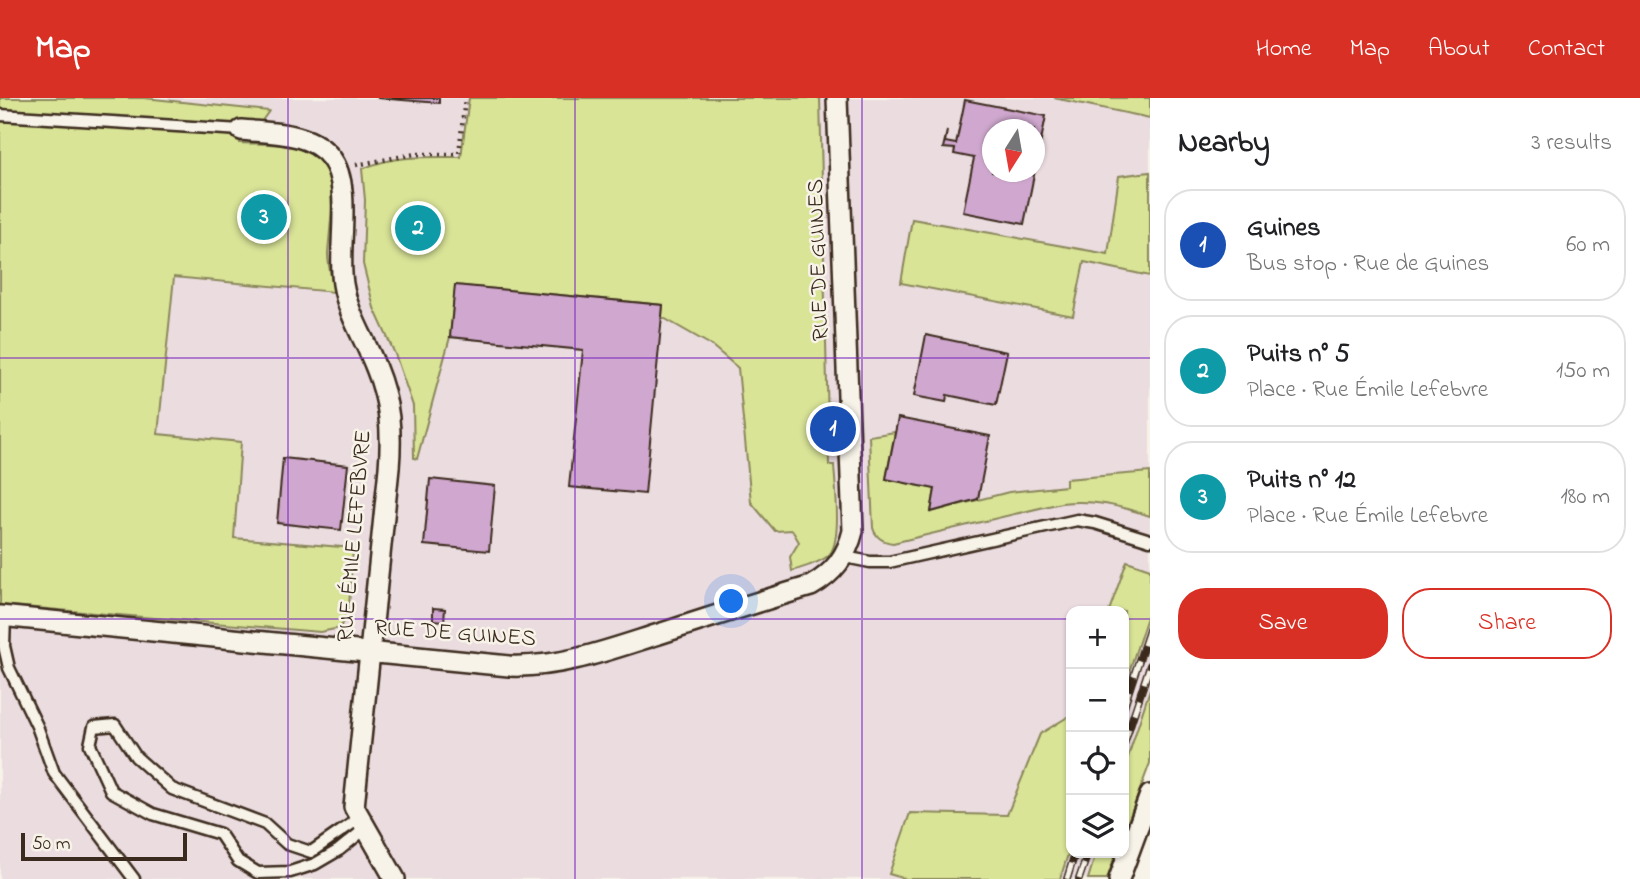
<!DOCTYPE html>
<html lang="en">
<head>
<meta charset="utf-8">
<style>
	:root { --surface:#fff; --page:#f2f2f2; --text:#202124; --muted:#757577; --line:#e0e0e0; --accent:#d93025 }
	body { margin:0; font-family:"Indie Flower",sans-serif; background:var(--page); color:var(--text) }
	.controls { position:absolute; right:21px; bottom:21px; display:grid; overflow:hidden; border-radius:14px; box-shadow:0 2px 5px #0004 }
	.controls button { width:63px; height:63px; display:grid; place-items:center; padding:0; border:0; border-bottom:2px solid var(--line); background:var(--surface); color:var(--text); font:35px sans-serif }
	.compass { position:absolute; left:982px; top:21px; width:63px; height:63px; border-radius:50%; background:var(--surface); box-shadow:0 2px 5px #0004; rotate:191deg }
	.scale { position:absolute; left:21px; bottom:18px; width:166px; box-sizing:border-box; padding-left:7px; border:4px solid #3b2a1e; border-top:0; font-size:19px; line-height:24px; white-space:nowrap; color:#3b2a1e; -webkit-text-stroke:5px #f7f3e8; paint-order:stroke }
	.you { position:absolute; left:732px; top:504px; width:24px; height:24px; margin:-18px; border:5px solid #fff; border-radius:50%; background:#1a73e8; box-shadow:0 0 0 10px #1a73e833 }
	.badge { display:grid; place-items:center; width:46px; height:46px; border-radius:50%; background:var(--accent); color:#fff; font-size:23px; font-weight:700 }
	.pin { position:absolute; translate:-50% -50%; border:4px solid #fff; box-shadow:0 2px 7px #0006 }
	.list { margin:0; padding:0; list-style:none }
	h2 { display:flex; justify-content:space-between; align-items:center; height:91px; margin:0; padding:0 28px; font-size:30px }
	h2 small { font-size:23px; font-weight:400; color:var(--muted) }
	.list li { display:grid; grid-template-columns:46px 1fr auto; gap:21px; align-items:center; box-sizing:border-box; height:112px; margin:0 14px 14px; padding:0 14px; border:2px solid var(--line); border-radius:28px }
	.list b { display:block; font-size:26px; white-space:nowrap }
	.list p { margin:0; font-size:23px; white-space:nowrap; color:var(--muted) }
	.list em { font-size:23px; font-style:normal; color:var(--muted) }
	.actions { display:flex; gap:14px; padding:21px 28px }
	.actions a { flex:1; padding:16px 0; border:2px solid var(--accent); border-radius:28px; text-align:center; font-size:24px; color:var(--accent) }
	.actions .main { background:var(--accent); color:#fff }
	.icon { flex:none; width:38px; height:38px; fill:none; stroke:currentColor; stroke-width:2; stroke-linecap:round; stroke-linejoin:round }
	.map { position:relative; flex:none; width:1150px; height:781px; overflow:hidden }
	header { display:flex; align-items:center; gap:42px; box-sizing:border-box; height:98px; padding:0 35px; background:var(--accent); color:#fff }
	header strong { font-size:33px }
	nav { display:flex; gap:38px; margin-inline-start:auto; font-size:24px }
	main { display:flex }
	aside { flex:1; background:var(--surface) }
	.map>svg:first-child { display:block }
	.built { fill:#ebdce0; fill-rule:evenodd }
	.green { fill:#d9e497; stroke:#8a875a; stroke-width:2 }
	.building { fill:#d0a8cf; stroke:#3b2a1e; stroke-width:2; fill-rule:evenodd }
	.lines { fill:none; stroke-linecap:round; stroke-linejoin:round }
	.service-casing { stroke:#3b2a1e; stroke-width:15 }
	.minor-casing { stroke:#3b2a1e; stroke-width:24 }
	.path { stroke:#3b2a1e; stroke-width:4.5; stroke-dasharray:2 5; stroke-linecap:butt }
	.service { stroke:#f7f3e8; stroke-width:10 }
	.minor { stroke:#f7f3e8; stroke-width:19 }
	.rail-casing { stroke:#3b2a1e; stroke-width:8 }
	.rail { stroke:#f7f3e8; stroke-width:5; stroke-dasharray:16; stroke-linecap:butt }
	.grid { fill:none; stroke:#7b2cbf; stroke-width:2; stroke-opacity:0.55 }
	.labels { text-anchor:middle; dominant-baseline:central; stroke-width:5; stroke-linejoin:round; paint-order:stroke }
	.street-label { font-size:23px; fill:#3b2a1e; stroke:#f7f3e8 }
</style>
</head>
<body>
<header>
<strong>Map</strong>
<nav><a>Home</a><a>Map</a><a>About</a><a>Contact</a></nav>
</header>
<main>
<div class="map">
<svg width="1150" height="781" viewBox="0 0 1150 781">
	<rect width="100%" height="100%" fill="#f7f3e8"/>
	<filter id="ink" filterUnits="userSpaceOnUse"><feTurbulence type="fractalNoise" baseFrequency=".0143" numOctaves="2"/><feDisplacementMap in="SourceGraphic" scale="14" xChannelSelector="R" yChannelSelector="G"/><feConvolveMatrix kernelMatrix="1 2 1 2 8 2 1 2 1" color-interpolation-filters="sRGB"/></filter>
	<g filter="url(#ink)">
		<path class="built" d="M 0,0 L 1150,0 L 1150,591 L 1124,671 L 1124,513 L 1071,513 L 1071,755 L 1096,755 L 1088,781 L 0,781 ZM 992,32 L 1034,32 L 1034,74 L 992,74 Z"/>
		<path class="green" d="M 0,0 L 144,0 L 269,13 L 261,24 L 241,25 L 240,45 C 258,46 277,45 295,49 C 345,59 330,119 328,156 C 328,168 332,182 334,194 L 174,179 L 158,336 L 241,344 L 234,440 L 353,450 L 349,509 L 340,530 L 320,534 L 0,507 Z
			M 469,0 L 820,0 L 829,367 L 834,367 C 835,387 843,445 828,458 C 818,466 804,469 792,473 L 790,459 L 799,444 L 792,432 L 775,433 L 751,404 L 738,270 L 711,247 L 662,219 L 663,207 L 455,187 L 450,239 L 417,361 L 414,360 L 413,308 L 395,256 L 374,210 L 363,166 L 365,102 L 362,71 C 393,57 428,59 461,59 Z
			M 1054,0 L 1150,0 L 1150,20 Z
			M 1150,74 L 1150,178 L 1084,164 L 1073,218 L 901,185 L 912,121 L 1108,156 L 1119,78 Z
			M 895,334 L 886,381 L 935,391 L 931,414 L 1009,394 L 1066,388 L 1066,381 L 1150,374 L 1150,418 C 1120,408 1093,401 1061,405 L 893,445 C 883,444 876,440 873,430 L 869,338 Z
			M 1127,463 L 1150,471 L 1150,510 L 1124,589 L 1124,513 L 1109,513 Z
			M 1150,591 L 1150,665 L 1124,734 L 1124,671 Z
			M 1071,617 L 1071,747 L 1060,781 L 906,781 L 889,776 L 910,715 L 1007,717 L 1040,636 Z
			M 1096,755 L 1116,755 L 1107,781 L 1088,781 Z"/>
		<path class="building" d="M 377,0 L 439,0 L 439,5 Z
			M 965,2 L 1046,18 L 1024,126 L 963,114 L 974,60 L 954,56 L 955,51 L 943,50 L 947,33 L 945,44 L 956,46 ZM 992,32 L 1034,32 L 1034,74 L 992,74 Z
			M 455,187 L 663,207 L 645,396 L 569,389 L 583,252 L 450,239 Z
			M 926,237 L 1007,254 L 996,307 L 947,297 L 946,304 L 914,298 Z
			M 898,320 L 990,338 L 978,401 L 931,414 L 935,391 L 886,381 Z
			M 283,360 L 348,367 L 341,432 L 277,425 Z
			M 430,381 L 495,388 L 489,453 L 424,447 Z
			M 433,510 L 445,511 L 444,523 L 433,522 Z"/>
		<g class="lines">
			<g class="service-casing">
				<path id="service" d="M 0,17 L 241,32
					M 845,459 L 870,464 L 889,464 L 1077,422 L 1095,425 L 1150,442
					M 5,518 L 4,548 L 9,570 L 37,628 L 54,675 L 134,781
					M 360,720 L 311,754 L 287,746 L 265,726 L 172,691 L 136,659 L 115,627 L 94,629 L 90,647 L 111,693 L 153,716 L 220,736 L 238,763 L 258,775 L 290,774 L 315,766 L 339,752 L 366,730"/>
			</g>
			<g class="minor-casing">
				<path id="minor" d="M 241,32 C 270,35 311,33 331,60 C 353,89 337,149 343,186 C 348,217 365,241 376,270 C 390,304 392,334 389,370 L 354,709 L 395,781
					M 0,518 L 509,568 C 562,570 611,551 662,535 C 711,519 761,503 811,488 C 834,475 847,458 853,433 L 837,0
					M 1119,781 L 1150,697"/>
			</g>
			<path class="path" d="M 356,67 L 415,56 L 459,56 L 465,0"/>
			<use href="#service" class="service"/>
			<use href="#minor" class="minor"/>
			<g class="rail-casing">
				<path id="rail" d="M 1124,608 L 1150,529
					M 1124,646 L 1150,567
					M 1067,781 L 1075,755
					M 1079,781 L 1088,755"/>
			</g>
			<use href="#rail" class="rail"/>
		</g>
	</g>
	<path class="grid" d="M 288,0 L 288,781M 575,0 L 575,781M 862,0 L 862,781M 0,260 L 1150,260M 0,521 L 1071,521M 1124,521 L 1150,521"/>
	<g class="labels">
		<g class="street-label">
			<text transform="translate(819 162) rotate(-92)">RUE DE GUINES</text>
			<text transform="translate(355 438) rotate(-85)">RUE ÉMILE LEFEBVRE</text>
			<text transform="translate(455 536) rotate(4)">RUE DE GUINES</text>
		</g>
	</g>
</svg>
<div class="controls">
<button>+</button>
<button>−</button>
<button><svg class="icon" aria-label="locate" viewBox="0 0 24 24"><circle cx="12" cy="12" r="6"/><path d="M12 2v4M12 18v4M2 12h4M18 12h4"/></svg></button>
<button><svg class="icon" aria-label="layers" viewBox="0 0 24 24"><path d="M12 4l9 5-9 5-9-5zM3 14l9 5 9-5"/></svg></button>
</div>
<svg class="compass" viewBox="-18 -18 36 36"><path d="M0-13l5 13h-10z" fill="#e53935"/><path d="M0 13l5-13h-10z" fill="#757577"/></svg>
<div class="scale">50 m</div>
<div class="you"></div>
<div class="pin badge" style="left:833px;top:331px;background:#1a4fb4">1</div>
<div class="pin badge" style="left:418px;top:130px;background:#0f9aa8">2</div>
<div class="pin badge" style="left:264px;top:119px;background:#0f9aa8">3</div>
</div>
<aside>
<h2>Nearby<small>3 results</small></h2>
<ul class="list">
<li><span class="badge" style="background:#1a4fb4">1</span><div><b>Guines</b><p>Bus stop · Rue de Guines</p></div><em>60 m</em></li>
<li><span class="badge" style="background:#0f9aa8">2</span><div><b>Puits n° 5</b><p>Place · Rue Émile Lefebvre</p></div><em>150 m</em></li>
<li><span class="badge" style="background:#0f9aa8">3</span><div><b>Puits n° 12</b><p>Place · Rue Émile Lefebvre</p></div><em>180 m</em></li>
</ul>
<div class="actions"><a class="main">Save</a><a>Share</a></div>
</aside>
</main>
</body>
</html>
